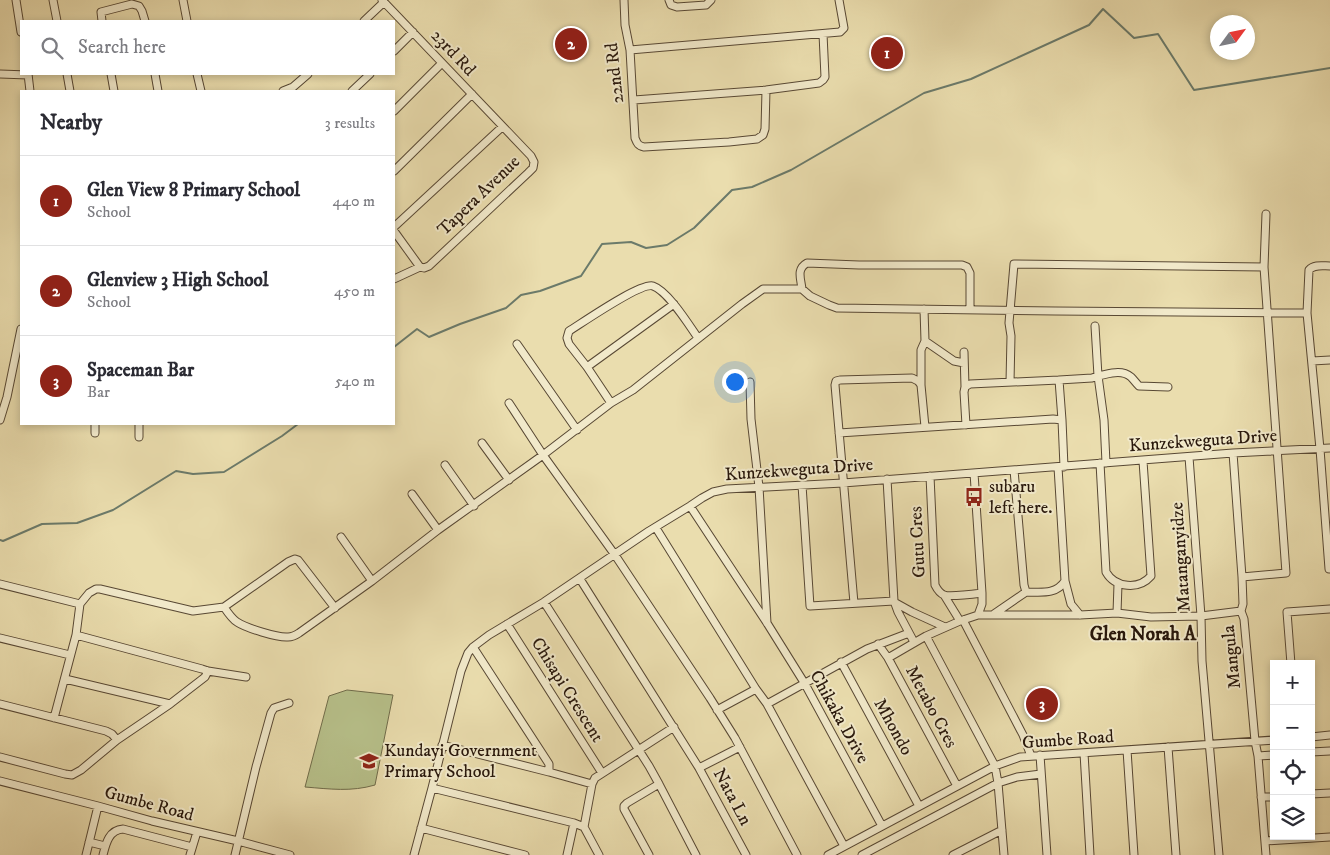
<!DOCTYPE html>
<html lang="en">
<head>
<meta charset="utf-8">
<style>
	:root { --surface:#fff; --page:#f7f7f7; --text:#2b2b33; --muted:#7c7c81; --line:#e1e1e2; --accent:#8f2418 }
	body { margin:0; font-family:"IM FELL DW Pica",serif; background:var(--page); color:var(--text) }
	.controls { position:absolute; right:15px; bottom:15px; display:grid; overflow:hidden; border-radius:0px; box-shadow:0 2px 8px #0003 }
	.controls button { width:45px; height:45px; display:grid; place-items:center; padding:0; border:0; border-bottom:1px solid var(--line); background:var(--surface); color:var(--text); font:25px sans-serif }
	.compass { position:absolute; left:1210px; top:15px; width:45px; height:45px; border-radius:50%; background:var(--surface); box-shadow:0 2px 8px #0003; rotate:57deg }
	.you { position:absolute; left:734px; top:381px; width:18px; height:18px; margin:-12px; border:4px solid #fff; border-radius:50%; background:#1a73e8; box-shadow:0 0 0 8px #1a73e833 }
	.badge { display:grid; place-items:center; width:32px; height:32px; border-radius:50%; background:var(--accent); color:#fff; font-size:16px; font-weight:700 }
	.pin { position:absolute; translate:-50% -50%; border:2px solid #fff; box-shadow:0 1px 5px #0006 }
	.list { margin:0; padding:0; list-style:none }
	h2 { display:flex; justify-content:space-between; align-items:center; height:65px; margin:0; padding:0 20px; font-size:21px }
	h2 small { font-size:16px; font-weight:400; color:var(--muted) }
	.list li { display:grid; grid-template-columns:32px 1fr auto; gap:15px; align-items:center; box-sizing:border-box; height:90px; padding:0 20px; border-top:1px solid var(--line) }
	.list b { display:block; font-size:19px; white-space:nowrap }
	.list p { margin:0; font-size:16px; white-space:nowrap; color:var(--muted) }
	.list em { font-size:16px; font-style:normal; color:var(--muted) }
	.icon { flex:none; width:28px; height:28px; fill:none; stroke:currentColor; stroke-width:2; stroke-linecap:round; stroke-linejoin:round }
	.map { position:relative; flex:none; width:1330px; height:855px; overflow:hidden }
	.search { position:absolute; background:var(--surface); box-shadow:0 2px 8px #0003; left:20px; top:20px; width:375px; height:55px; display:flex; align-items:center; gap:12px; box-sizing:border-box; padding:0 18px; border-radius:0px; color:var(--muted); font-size:19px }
	.panel { position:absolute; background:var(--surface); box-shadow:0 2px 8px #0003; left:20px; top:90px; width:375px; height:335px; border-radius:0px }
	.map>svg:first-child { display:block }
	.green { fill:#b7c08a; stroke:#706c4a }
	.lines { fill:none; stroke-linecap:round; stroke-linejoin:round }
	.stream { stroke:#6b7a6a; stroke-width:2 }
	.minor-casing { stroke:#584834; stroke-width:9 }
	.minor { stroke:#f1e9ca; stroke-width:7 }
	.labels { text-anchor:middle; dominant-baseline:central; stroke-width:4; stroke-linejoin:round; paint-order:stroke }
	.street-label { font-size:18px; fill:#28170b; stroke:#f1e9ca }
	.poi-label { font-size:18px; fill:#28170b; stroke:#f1e9ca; text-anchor:start }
	.neighbourhood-label { font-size:19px; font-weight:bold; fill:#28170b; stroke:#f1e9ca }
</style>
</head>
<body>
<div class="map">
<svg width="1330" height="855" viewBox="0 0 1330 855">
	<rect width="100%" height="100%" fill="#eaddae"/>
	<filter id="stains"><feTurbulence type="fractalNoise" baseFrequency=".004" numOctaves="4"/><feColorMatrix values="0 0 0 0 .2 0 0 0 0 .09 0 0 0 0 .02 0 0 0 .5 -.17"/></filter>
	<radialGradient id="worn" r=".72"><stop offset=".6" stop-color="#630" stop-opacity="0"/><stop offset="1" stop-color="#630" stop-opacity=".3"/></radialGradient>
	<path class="green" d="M 347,690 L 393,695 L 375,785 C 351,792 330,789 305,787 L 329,696 Z"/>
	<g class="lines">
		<path class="stream" d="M 394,347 L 417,329 L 429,337 L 460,324 L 506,308 L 521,295 L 540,291 L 581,276 L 602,244 L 631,242 L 646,248 L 667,245 L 694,228 L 732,190 L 752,187 L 791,170 L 924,93 L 971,79 L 1089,25 L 1103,9 L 1134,38 L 1158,34 L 1194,90 L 1330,68
			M 0,540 L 3,541 L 42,524 L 77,523 L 113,510 L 176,471 L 193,474 L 224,472 L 282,436 L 298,424"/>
		<g class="minor-casing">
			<path id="minor" d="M 16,0 L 21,32
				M 53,0 L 57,21
				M 183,0 L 187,21
				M 382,0 L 531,156 L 534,162 L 533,168 L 528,173 L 429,266 L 424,268 L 420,267 L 394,231
				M 624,0 L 625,25 L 630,50 L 635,138 C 637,143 638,146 644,147 L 729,142 L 757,139 L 763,135 L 765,129 L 766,90
				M 669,0 L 671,5 L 677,7 L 706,5 L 711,0
				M 102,21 L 101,12 L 132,4 L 139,6 L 142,11 L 145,21
				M 364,21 L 384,2
				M 630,50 L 840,32 L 844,28 L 839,0
				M 394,51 L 413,32
				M 0,74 L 28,75
				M 28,74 L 30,91
				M 67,74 L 70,91
				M 111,74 L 114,91
				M 155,74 L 158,91
				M 197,74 L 201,91
				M 283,91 L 293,87 L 308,74
				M 352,91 L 370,74
				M 634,100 L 766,90 L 819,83 L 823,80 L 825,77 L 823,34
				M 394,111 L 442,63
				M 394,171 L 472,94
				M 394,227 L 502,127
				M 394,279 L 420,267
				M 802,289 C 801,279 796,269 807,263 L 859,265 L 962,265 L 967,267 L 970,273 L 970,310
				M 1307,313 L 1309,270 C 1314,264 1323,266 1330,266
				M 1095,326 L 1098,376 C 1109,374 1121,369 1131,377 C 1134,380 1136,383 1139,386 L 1168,387
				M 925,341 L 954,361 L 964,363
				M 517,344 L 577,430
				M 964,352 L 965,387
				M 1312,361 L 1330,360
				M 587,367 L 674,304
				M 1059,380 L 1062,420
				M 750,382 L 751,419 L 759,487 L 767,623
				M 1010,382 L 1011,336 L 1009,323 L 1014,264 L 1264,267
				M 921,385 L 921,350 L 925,341 L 924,309
				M 509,403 L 543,455 L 615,555 L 710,698 L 735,738 L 797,855
				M 611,403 L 587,367 L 569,344 L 567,338 L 569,331 C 582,323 641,282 653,286 C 668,291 689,325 698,338
				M 0,420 L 7,397 L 21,329
				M 966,425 L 964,392 L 965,387 L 970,384 L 1059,380 L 1092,378 L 1098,376 L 1104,420 L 1106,463
				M 95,433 L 95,424
				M 839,433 L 1053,419 L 1062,420 L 1064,467
				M 139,437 L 139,424
				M 482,443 L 509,480
				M 1233,453 L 1242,577 L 1286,573 L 1264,267 L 1266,214
				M 1189,457 L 1201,616 L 1202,661 L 1219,855
				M 1100,463 L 1106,572 C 1115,588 1139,590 1151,576 L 1143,461
				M 445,465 L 474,506
				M 1014,470 L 1024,585 L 1026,592 C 1041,592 1056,595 1065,581 L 1058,467
				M 930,476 L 935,585 C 937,589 939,593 944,595 C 950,597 974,594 982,593 L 974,473
				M 887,479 L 894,601 L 898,612 L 914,642
				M 802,485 L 810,606 L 894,601
				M 412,494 L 438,530
				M 690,506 L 767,623 L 805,684 L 882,826
				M 656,528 L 756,689 L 767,704 L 844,846
				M 341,537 L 372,581
				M 580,579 L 699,768 L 746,855
				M 1065,581 L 1071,604 L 1080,615
				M 0,584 L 80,604
				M 944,595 L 960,621
				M 544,602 L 649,766 L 659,784
				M 894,602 L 912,612 L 945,627
				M 854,603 L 835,385 L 836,381 L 840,380 L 912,378 L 918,381 L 921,385 L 925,427
				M 224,607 C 228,613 232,619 237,622 C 246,628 278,638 288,637 C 292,637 296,635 299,633 L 372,581 L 438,530 L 543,455 L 611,403 L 633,390 L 742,304 L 763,289 L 802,289 L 810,296 L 829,305 L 837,308 L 1055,311 L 1307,313 L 1320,449 L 1329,569 L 1330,569
				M 1241,611 L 1243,604 L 1242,577
				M 1117,613 L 1118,584
				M 994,614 L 1026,592
				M 978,615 L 982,604 L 982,593
				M 963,620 L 1023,735 L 1031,756
				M 507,624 L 602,773
				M 76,635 L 202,669 L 208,671 L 246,677
				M 926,636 L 995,766 L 998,783 L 1004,855
				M 0,638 L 70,655
				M 878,644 L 888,658 L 957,786
				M 473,647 L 549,764 L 549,772
				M 888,658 L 926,636 L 960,621 L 978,615 L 1080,615 L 1117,613 L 1151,617 L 1201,616 L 1241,611 L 1244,619 L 1255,741 L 1258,756 L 1266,855
				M 841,662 L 919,806
				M 1291,664 L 1287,612 L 1330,609
				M 65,679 L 170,704
				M 0,704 L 106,731 L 112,734 L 117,740
				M 767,704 L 867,649 L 909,633
				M 717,710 L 756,689
				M 54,718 L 76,635 L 80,604 L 89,593 L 96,589 L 100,589 L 193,611 L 224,607 L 288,562 L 295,559 L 298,560 L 335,608
				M 1311,737 L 1330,735
				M 442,745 L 549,772 L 592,784
				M 1168,747 L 1176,855
				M 1127,750 L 1134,855
				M 1311,752 L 1330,751
				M 1084,753 L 1090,855
				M 1040,755 L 1047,855
				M 1258,756 L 1274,755
				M 0,757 L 65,774 L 72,775 L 81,770 L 117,740 L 170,704 L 205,677 L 208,671
				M 699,768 L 740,747
				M 0,781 L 98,806 L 152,821 L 238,841 L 290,855
				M 432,788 L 574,823 L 584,827 L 599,855
				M 1311,794 L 1330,793
				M 1261,797 L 1274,797
				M 584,827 L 592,784 L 595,778 L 674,727
				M 421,828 L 525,855
				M 1265,841 L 1330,837
				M 89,842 L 105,846
				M 86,855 L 98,806
				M 103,855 C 106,843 109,830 123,829 L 192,847
				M 190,855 L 197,832
				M 235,855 L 256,767 L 271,713 L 274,708 L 289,703
				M 414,855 L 432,788 L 461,671 L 468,653 L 473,647 L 489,635 L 544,602 L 649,531 L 690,506 L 702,498 L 713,492 L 727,489 L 843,483 L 1233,453 L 1330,448
				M 567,855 L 574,823
				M 649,855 L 624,809 L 624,806 L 627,803 L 659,784 L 696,855
				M 828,855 L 995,766 L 1020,757 L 1274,740
				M 862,855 L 998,783 L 1017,777 L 1041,774
				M 953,855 L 1002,830"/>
		</g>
		<use href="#minor" class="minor"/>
	</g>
	<defs>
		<g id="bus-bare" transform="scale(1.5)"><path d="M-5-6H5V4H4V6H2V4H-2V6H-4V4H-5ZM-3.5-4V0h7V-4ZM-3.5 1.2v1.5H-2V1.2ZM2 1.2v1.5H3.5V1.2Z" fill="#8f2418" stroke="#f1e9ca" stroke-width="2.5" paint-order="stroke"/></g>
		<g id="school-bare" transform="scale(1.5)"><path d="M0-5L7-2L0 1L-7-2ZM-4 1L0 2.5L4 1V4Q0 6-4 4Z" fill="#8f2418" stroke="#f1e9ca" stroke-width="2.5" paint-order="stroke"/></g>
	</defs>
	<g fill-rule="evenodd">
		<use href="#bus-bare" x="974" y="497"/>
		<use href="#school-bare" x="369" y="761"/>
	</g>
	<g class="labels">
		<g class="street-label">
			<text transform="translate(453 53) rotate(47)">23rd Rd</text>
			<text transform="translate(615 73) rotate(-96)">22nd Rd</text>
			<text transform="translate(479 196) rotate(-44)">Tapera Avenue</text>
			<text transform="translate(1203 441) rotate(-4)">Kunzekweguta Drive</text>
			<text transform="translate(799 470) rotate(-4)">Kunzekweguta Drive</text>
			<text transform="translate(918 542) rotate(-93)">Gutu Cres</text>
			<text transform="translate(1181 557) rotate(-94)">Matanganyidze</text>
			<text transform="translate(1232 657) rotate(-96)">Mangula</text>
			<text transform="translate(567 690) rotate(58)">Chisapi Crescent</text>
			<text transform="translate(931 707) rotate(62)">Metabo Cres</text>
			<text transform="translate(839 717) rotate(61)">Chikaka Drive</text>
			<text transform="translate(893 727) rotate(61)">Mhondo</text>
			<text transform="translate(1068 740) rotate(-4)">Gumbe Road</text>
			<text transform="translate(732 797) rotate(62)">Nata Ln</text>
			<text transform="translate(149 804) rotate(15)">Gumbe Road</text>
		</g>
		<g class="poi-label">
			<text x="989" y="487">subaru<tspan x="989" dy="21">left here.</tspan></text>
			<text x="384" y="751">Kundayi Government<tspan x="384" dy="21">Primary School</tspan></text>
		</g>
		<g class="neighbourhood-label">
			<text x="1143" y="634">Glen Norah A</text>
		</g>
	</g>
	<rect width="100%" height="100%" filter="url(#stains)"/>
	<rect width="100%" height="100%" fill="url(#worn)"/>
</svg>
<div class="controls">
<button>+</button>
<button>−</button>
<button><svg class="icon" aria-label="locate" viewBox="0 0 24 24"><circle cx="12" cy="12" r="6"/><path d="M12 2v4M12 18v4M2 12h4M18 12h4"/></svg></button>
<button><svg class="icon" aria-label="layers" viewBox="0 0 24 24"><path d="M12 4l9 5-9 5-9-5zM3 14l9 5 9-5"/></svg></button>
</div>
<svg class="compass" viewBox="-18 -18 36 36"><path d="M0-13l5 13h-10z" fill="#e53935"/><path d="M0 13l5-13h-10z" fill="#7c7c81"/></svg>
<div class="you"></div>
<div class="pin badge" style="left:887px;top:53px">1</div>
<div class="pin badge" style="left:571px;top:44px">2</div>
<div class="pin badge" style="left:1042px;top:704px">3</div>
<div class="search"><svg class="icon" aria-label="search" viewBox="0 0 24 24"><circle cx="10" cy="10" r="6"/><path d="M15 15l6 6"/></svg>Search here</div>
<section class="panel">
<h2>Nearby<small>3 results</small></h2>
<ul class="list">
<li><span class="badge">1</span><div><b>Glen View 8 Primary School</b><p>School</p></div><em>440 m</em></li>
<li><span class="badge">2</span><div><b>Glenview 3 High School</b><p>School</p></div><em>450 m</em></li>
<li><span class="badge">3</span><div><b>Spaceman Bar</b><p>Bar</p></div><em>540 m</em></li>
</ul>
</section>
</div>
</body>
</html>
